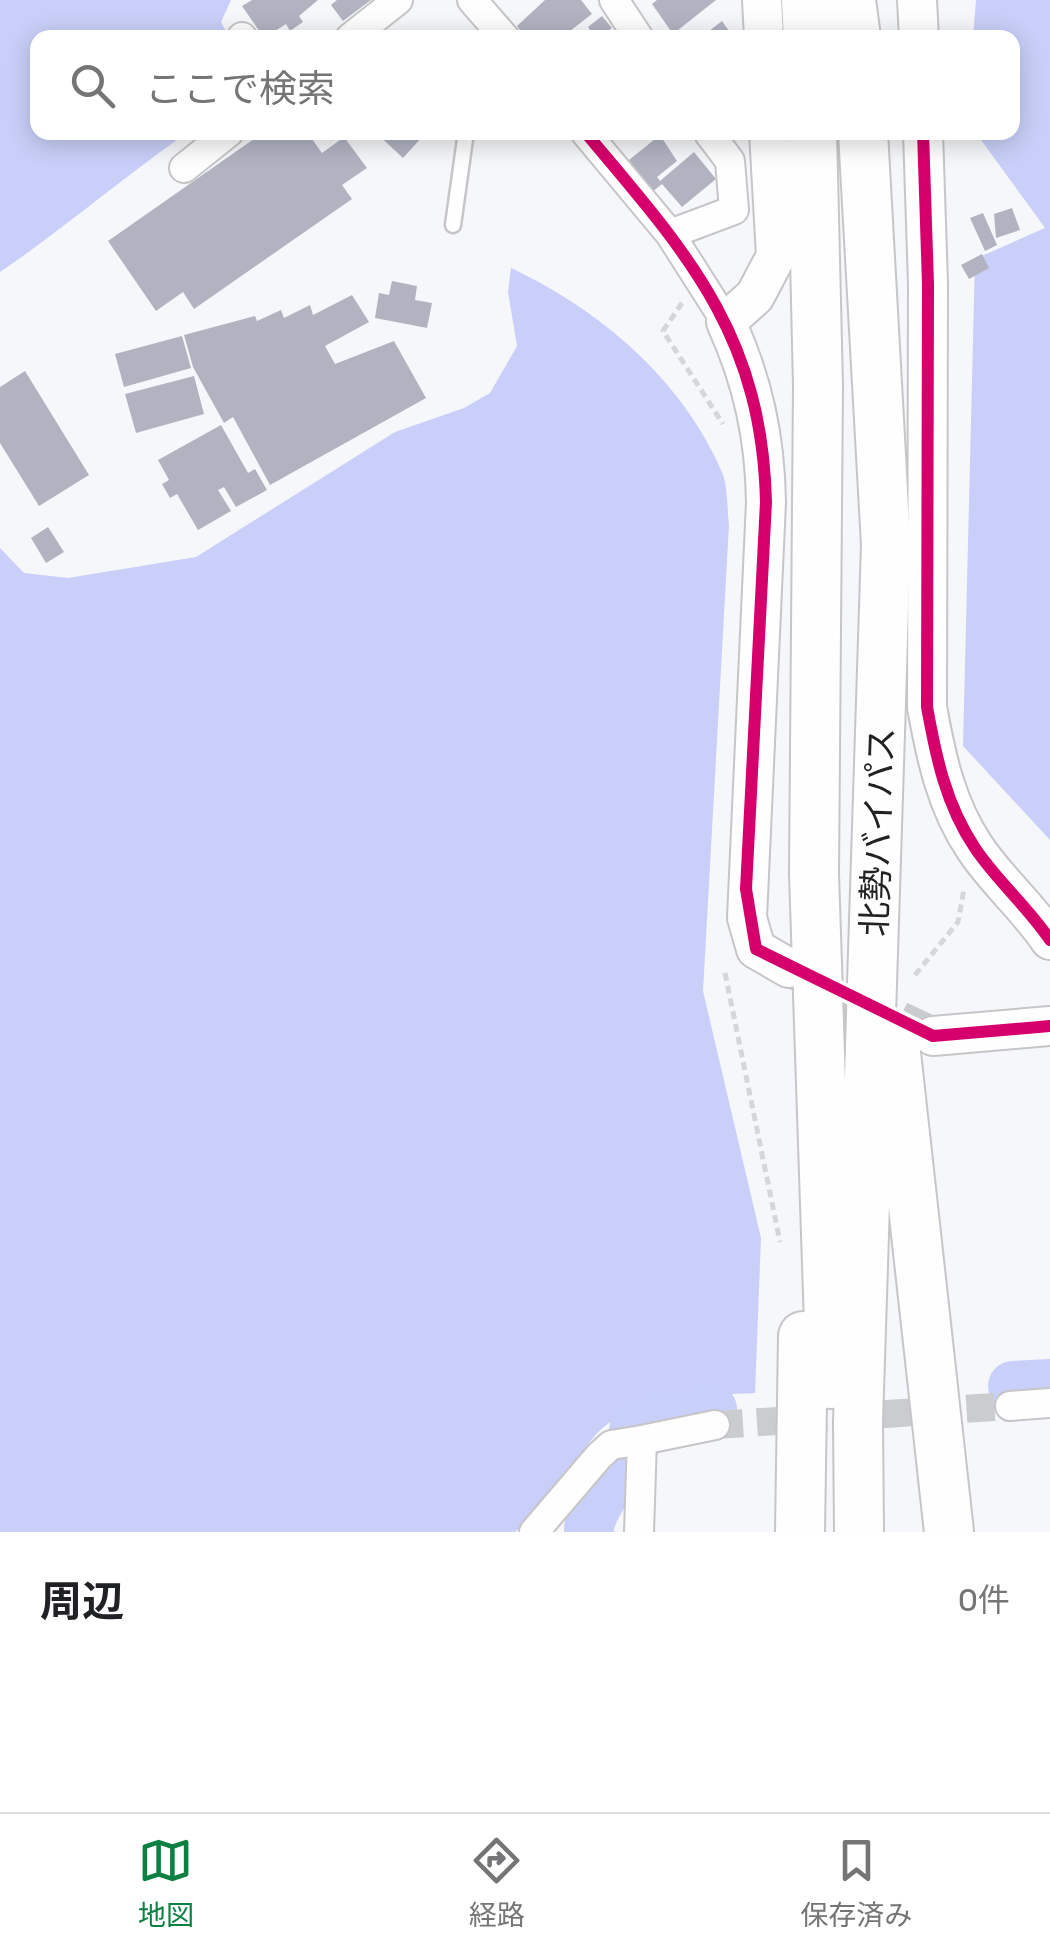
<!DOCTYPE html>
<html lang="ja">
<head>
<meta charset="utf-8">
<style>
	:root { --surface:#fff; --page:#f2f2f2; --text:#202124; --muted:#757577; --line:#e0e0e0; --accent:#0b8043 }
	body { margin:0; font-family:Rubik,"Noto Sans JP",sans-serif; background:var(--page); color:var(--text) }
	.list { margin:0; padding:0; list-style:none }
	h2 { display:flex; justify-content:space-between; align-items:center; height:130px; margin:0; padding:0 40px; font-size:42px }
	h2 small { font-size:32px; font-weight:400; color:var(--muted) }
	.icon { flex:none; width:55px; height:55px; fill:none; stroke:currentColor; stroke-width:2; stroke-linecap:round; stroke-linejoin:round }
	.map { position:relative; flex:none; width:1050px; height:1532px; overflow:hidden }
	.search { position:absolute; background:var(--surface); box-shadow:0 5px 25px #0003; left:30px; right:30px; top:30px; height:110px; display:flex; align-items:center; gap:25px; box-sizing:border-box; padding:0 35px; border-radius:20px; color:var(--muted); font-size:38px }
	.sheet { height:280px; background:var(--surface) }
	nav { display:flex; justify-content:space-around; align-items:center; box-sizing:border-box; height:140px; border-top:2px solid var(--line); background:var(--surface); font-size:28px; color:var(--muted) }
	nav a { display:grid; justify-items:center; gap:5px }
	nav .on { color:var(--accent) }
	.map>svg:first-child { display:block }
	.forest { fill:#c9cff8 }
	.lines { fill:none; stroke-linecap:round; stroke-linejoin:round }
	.river { stroke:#c8cff8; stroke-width:50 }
	.building { fill:#b1b3c1 }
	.street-tunnel { stroke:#cbcccf; stroke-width:28; stroke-dasharray:28 14; stroke-linecap:butt }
	.secondary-tunnel { stroke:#cbcccf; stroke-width:38; stroke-dasharray:38 19; stroke-linecap:butt }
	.lane-casing { stroke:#c6c6c8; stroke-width:19 }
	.street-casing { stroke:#c6c6c8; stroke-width:32 }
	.secondary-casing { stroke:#c6c6c8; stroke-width:42 }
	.highway-casing { stroke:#c6c6c8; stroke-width:52 }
	.path { stroke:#d5d6d7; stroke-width:5; stroke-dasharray:8 5; stroke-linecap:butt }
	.lane { stroke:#fefefe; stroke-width:14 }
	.street { stroke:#fefefe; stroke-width:28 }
	.secondary { stroke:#fefefe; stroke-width:38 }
	.highway { stroke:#fefefe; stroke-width:48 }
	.cycleway-casing { stroke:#fff; stroke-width:19 }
	.cycleway { stroke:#d6006c; stroke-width:12 }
	.labels { text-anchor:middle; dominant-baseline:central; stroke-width:9; stroke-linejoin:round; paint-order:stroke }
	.street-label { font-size:35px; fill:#212224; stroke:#fff }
</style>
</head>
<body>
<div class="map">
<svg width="1050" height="1532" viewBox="0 0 1050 1532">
	<rect width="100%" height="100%" fill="#f6f7fa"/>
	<path class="forest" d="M 0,0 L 231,0 L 221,22 L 229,37 L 38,38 L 38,132 L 187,133 C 123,177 65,228 0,272 Z
		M 976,0 L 1050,0 L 1050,840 L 963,746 L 975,259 L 1045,228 L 976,133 L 1012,132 L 1012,38 L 973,37 Z
		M 511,268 C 600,310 682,379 722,472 C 728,487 727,508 729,525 L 703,991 L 761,1238 L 755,1393 C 710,1395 626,1397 594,1437 C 567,1469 550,1507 515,1532 L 0,1532 L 0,548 L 24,573 L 68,578 L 196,557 L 395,432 L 464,408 L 490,393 L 517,346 L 508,292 Z"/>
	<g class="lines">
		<path class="river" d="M 1013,1386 L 1050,1384
			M 634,1431 L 636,1425 L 672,1414 L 712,1409
			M 589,1532 C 588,1508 617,1479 626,1456"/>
	</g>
	<path class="building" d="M 252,0 L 318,0 L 299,16 L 303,22 L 290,31 L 286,24 L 264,38 L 242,6 Z
		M 337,0 L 371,0 L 343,21 L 331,5 Z
		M 545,0 L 581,0 L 592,14 L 561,38 L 546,33 L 526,38 L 517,26 Z
		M 657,0 L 716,0 L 673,34 L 652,4 Z
		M 602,16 L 612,28 L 596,38 L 588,27 Z
		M 722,21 L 734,38 L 700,38 Z
		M 264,132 L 307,132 L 322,153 L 344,137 L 367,168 L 342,185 L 352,199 L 194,309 L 183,292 L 156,311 L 108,241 Z
		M 375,132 L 419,132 L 423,136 L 403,158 Z
		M 660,135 L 677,161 L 657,177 L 660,181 L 694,152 L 716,179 L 682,207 L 662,184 L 652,192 L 629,160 Z
		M 1012,208 L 1020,230 L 996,238 L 994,214 Z
		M 983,213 L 997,245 L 985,251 L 970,218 Z
		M 982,254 L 989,268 L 969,279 L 961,265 Z
		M 392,281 L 417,286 L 415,300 L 432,303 L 427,328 L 375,318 L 379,293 L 389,295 Z
		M 352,295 L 369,322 L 325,346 L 335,364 L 394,341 L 426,398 L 270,485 L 233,417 L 224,423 L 193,367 L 184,335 L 255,316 L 257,321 L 281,310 L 284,318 L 310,305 L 313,315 Z
		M 182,336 L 191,368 L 124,387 L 115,354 Z
		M 25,371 L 89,475 L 39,506 L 0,443 L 0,387 Z
		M 194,376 L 204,414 L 136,433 L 125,394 Z
		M 221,425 L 248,473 L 255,469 L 267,490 L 236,507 L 224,487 L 218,490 L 231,511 L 198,530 L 177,494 L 170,498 L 162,484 L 169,480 L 158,460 Z
		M 48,527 L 64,552 L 46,563 L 31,538 Z"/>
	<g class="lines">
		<path class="street-tunnel" d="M 715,1425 L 1010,1406"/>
		<path class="secondary-tunnel" d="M 796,971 L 933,1036"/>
		<g class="lane-casing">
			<path id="lane" d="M 453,225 L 466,132"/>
		</g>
		<g class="street-casing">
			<path id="street" d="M 472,0 L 505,38
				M 614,0 L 639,38
				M 242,37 L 242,38
				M 350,38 L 398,0
				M 585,132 L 670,234 L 726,322
				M 184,168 L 229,132
				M 670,234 L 734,210 L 730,161 L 708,132
				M 1010,1406 L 1050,1403
				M 642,1440 L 715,1425
				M 534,1532 L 599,1456 L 611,1445 L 642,1440 L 639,1532"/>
		</g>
		<g class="secondary-casing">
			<path id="secondary" d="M 762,0 L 764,38
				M 917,0 L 919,38
				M 769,132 L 776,256 L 755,296 L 726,322 C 753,382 765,437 766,502 L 747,918 L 756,949 L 789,968
				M 923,132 L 928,284 L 927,707 C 936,757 946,805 975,848 C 997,881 1028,907 1050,940
				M 933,1036 L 1050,1026"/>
		</g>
		<g class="highway-casing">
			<path id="highway" d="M 806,0 L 808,38
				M 851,0 L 856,38
				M 812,132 L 818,386 L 814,874 L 831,1384
				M 895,1044 L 949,1532
				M 800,1532 L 803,1336
				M 859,1532 L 858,1422 L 886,545 L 863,132"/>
		</g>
		<path class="path" d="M 682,303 L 663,331 L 723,424
			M 725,973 L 780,1242
			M 915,975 L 958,922 L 964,889"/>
		<use href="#lane" class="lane"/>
		<use href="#street" class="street"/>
		<use href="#secondary" class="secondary"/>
		<use href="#highway" class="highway"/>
		<g class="cycleway-casing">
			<path id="cycleway" d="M 585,132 C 688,254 762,335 766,502 L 746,889 L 756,949 L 933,1036 L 1050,1026
				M 923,132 L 928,284 L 927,707 C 936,757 946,805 975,848 C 997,881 1028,907 1050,940"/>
		</g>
		<use href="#cycleway" class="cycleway"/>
	</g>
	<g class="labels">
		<g class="street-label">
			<text transform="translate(878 832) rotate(-88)">北勢バイパス</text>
		</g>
	</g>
</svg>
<div class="search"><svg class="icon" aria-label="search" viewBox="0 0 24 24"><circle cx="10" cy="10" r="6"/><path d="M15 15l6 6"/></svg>ここで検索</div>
</div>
<section class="sheet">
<h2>周辺<small>0件</small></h2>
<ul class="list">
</ul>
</section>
<nav>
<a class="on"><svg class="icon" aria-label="map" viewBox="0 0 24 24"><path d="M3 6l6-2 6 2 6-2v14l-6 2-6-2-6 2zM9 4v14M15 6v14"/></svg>地図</a>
<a><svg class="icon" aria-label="directions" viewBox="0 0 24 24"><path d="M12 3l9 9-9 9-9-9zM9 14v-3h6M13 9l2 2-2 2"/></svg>経路</a>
<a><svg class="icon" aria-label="saved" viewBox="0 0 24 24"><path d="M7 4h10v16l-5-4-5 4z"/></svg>保存済み</a>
</nav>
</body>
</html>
